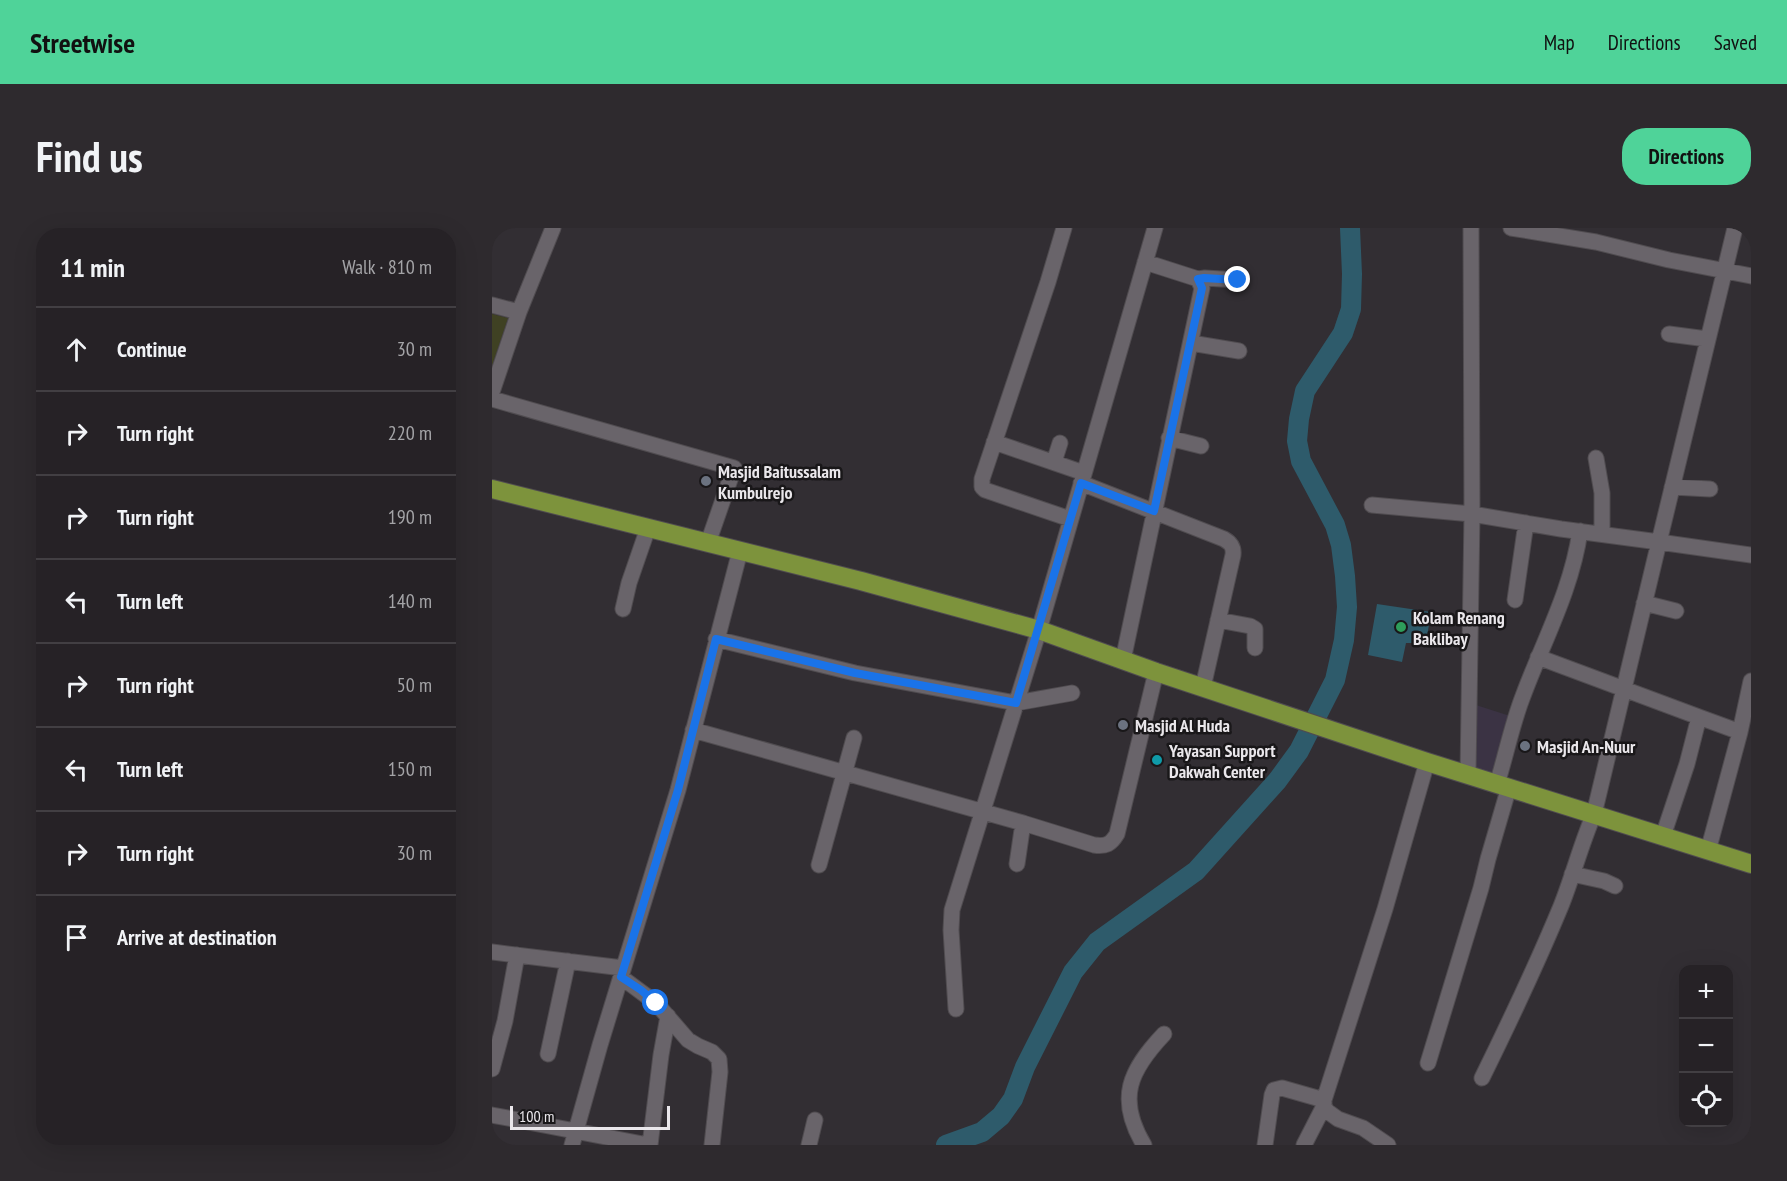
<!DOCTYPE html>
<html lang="en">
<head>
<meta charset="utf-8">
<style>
	:root { --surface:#262226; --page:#2e2a2e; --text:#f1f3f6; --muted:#a4a4a7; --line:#423f43; --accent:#4fd399 }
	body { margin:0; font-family:"PT Sans Narrow",sans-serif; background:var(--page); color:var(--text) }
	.controls { position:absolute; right:18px; bottom:18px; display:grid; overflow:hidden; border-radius:12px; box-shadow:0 6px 24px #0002 }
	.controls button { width:54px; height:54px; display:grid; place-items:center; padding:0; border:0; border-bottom:2px solid var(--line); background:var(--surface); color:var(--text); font:30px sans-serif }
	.scale { position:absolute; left:18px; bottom:15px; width:160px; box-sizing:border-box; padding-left:6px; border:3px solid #eae7eb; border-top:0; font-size:16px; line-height:21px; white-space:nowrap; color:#eae7eb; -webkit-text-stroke:4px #191719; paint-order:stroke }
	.stop { position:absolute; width:18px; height:18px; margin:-14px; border:4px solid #1a73e8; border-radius:50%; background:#fff }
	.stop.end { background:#1a73e8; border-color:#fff; box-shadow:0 2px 6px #0008 }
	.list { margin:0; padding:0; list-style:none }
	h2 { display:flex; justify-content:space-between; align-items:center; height:78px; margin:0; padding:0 24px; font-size:26px }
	h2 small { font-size:20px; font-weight:400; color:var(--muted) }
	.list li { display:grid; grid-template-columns:39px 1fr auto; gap:18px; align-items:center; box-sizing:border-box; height:84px; padding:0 24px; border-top:2px solid var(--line) }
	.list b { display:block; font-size:22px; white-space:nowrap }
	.list em { font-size:20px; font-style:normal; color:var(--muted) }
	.icon { flex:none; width:33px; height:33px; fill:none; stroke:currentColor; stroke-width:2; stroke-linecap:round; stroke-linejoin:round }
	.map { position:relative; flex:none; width:1259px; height:917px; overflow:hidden; border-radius:24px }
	header { display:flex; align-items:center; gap:36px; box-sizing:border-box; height:84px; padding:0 30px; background:var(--accent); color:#111 }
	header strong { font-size:28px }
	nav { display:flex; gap:33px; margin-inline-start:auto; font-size:21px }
	.intro { display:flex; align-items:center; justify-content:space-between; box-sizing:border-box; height:144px; padding:0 36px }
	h1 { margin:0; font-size:42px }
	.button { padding:15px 27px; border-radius:24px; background:var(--accent); color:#111; font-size:21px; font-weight:700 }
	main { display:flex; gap:36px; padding:0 36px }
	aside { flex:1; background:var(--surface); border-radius:24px; box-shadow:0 6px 24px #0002 }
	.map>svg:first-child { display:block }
	.commercial { fill:#3b3344 }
	.green { fill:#3f4123 }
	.water { fill:#2e5b6b }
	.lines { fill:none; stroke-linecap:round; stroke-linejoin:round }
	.river { stroke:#2e5b6b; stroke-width:20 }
	.minor-casing { stroke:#504c50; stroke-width:17 }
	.major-casing { stroke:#504c50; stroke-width:20 }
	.minor { stroke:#69646a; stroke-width:15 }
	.major { stroke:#7d933c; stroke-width:18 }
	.route { stroke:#1a73e8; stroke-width:8 }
	.worship-dot { fill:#6b7280; stroke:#191719; stroke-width:2 }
	.leisure-dot { fill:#2e9e5b; stroke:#191719; stroke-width:2 }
	.culture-dot { fill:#0f9aa8; stroke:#191719; stroke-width:2 }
	.labels { text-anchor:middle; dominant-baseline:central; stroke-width:5; stroke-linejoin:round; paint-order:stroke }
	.poi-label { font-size:18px; font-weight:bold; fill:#eae7eb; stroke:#191719; text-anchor:start }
</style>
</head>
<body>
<header>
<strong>Streetwise</strong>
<nav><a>Map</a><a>Directions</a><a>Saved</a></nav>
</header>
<div class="intro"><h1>Find us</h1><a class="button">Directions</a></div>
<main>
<aside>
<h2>11 min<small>Walk · 810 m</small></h2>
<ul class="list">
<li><svg class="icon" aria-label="ahead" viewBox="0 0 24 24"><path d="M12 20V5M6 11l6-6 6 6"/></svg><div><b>Continue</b></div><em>30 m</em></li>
<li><svg class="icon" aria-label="right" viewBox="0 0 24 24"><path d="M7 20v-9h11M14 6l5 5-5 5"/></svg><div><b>Turn right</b></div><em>220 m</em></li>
<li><svg class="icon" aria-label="right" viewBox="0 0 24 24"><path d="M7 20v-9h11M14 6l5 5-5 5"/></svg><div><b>Turn right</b></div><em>190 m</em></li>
<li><svg class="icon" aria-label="left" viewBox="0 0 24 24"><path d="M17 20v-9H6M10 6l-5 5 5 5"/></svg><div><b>Turn left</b></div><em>140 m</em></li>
<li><svg class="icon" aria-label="right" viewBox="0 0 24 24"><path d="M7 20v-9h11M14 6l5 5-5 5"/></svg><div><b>Turn right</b></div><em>50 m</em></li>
<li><svg class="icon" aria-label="left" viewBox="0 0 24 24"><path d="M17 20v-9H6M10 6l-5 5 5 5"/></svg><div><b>Turn left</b></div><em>150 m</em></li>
<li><svg class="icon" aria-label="right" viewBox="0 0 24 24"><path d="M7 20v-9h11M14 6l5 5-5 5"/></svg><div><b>Turn right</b></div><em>30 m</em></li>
<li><svg class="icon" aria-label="arrive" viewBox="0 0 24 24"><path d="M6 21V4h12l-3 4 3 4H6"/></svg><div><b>Arrive at destination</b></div></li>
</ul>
</aside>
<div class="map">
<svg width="1259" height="917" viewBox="0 0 1259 917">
	<rect width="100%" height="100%" fill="#322e33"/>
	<path class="commercial" d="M 981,476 L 1021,489 L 1003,551 L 981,543 Z"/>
	<path class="green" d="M 0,86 L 16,90 L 0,138 Z"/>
	<path class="water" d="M 885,376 L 939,384 L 934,415 L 914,415 L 910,434 L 876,427 Z"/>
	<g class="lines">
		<path class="river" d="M 454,917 L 490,904 L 509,888 L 521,871 L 533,839 L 581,744 L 605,714 L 704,643 L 785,553 L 807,523 L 843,452 L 852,412 L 855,379 L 853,348 L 849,317 L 843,297 L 809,233 L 805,213 L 807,191 L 813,163 L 851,105 L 859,81 L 860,46 L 858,0"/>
		<g class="minor-casing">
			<path id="minor" d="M 572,0 L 556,54 L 490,251 L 490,259 L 493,262 L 578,291
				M 1019,0 L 1104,14 L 1177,32 L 1259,48
				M 706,51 L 713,50 L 746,52
				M 0,77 L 27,84
				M 1177,106 L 1215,111
				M 699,115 L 747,123
				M 0,164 L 27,84 L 61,0
				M 0,171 L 242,240 L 216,315
				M 677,210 L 709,218
				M 502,214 L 592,245
				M 1104,230 L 1110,265 L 1110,306
				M 562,234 L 568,215
				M 589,255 L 732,311 C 739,315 742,319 741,327 L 711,459
				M 1180,259 L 1218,261
				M 880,277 L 980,286 L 1069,301 L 1167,314 L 1243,0
				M 1023,372 L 1034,295
				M 1152,375 L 1184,383
				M 131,381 L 137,355 L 156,300
				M 726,392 L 758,398 L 763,401 L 763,420
				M 224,411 L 363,445 L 524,475 L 580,465
				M 1046,429 L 1207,489
				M 631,432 L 710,60 L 706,51 L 653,34
				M 201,502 L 531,595 L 602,617 C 614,619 619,616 625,606 L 664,444
				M 976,546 L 980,286 L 979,0
				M 1005,556 C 1014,527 1020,496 1031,468 C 1051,414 1080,361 1088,303
				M 1171,608 L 1195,536 L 1207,489 L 1248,504
				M 1216,623 L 1248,504 L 1259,453
				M 525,636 L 531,595
				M 327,637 L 362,510
				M 1080,646 L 1112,653 L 1123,658
				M 0,724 L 131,740
				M 129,749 L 164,775 L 196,812 L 206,818 L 220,824 L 227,831 L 228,844 L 220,917
				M 464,781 L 459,702 L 460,682 L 547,402 L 663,0
				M 56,826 L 76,733
				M 936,835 L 989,660 L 996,631 L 1017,559
				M 0,841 L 13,793 L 25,727
				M 990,850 C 1018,793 1045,736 1069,678 C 1081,648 1089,616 1102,586 L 1167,314 L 1259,327
				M 832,872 L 832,878 L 835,883 L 846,891 L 871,900 L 896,917
				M 0,887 L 156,917
				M 80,917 L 108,817 L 186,562 L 248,323
				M 158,917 L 169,827 L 176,788
				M 317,917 L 323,892
				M 652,917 C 624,870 638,842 672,806
				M 773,917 L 780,867 L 782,862 L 790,860 L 832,872 L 893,681 L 935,534
				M 812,917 L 832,878"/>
		</g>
		<g class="major-casing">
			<path id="major" d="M 0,261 L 369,353 L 547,402 L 664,444 L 935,534 L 1259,636"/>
		</g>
		<use href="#minor" class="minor"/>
		<use href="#major" class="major"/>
	</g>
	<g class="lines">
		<path class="route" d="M 164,775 L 149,762 L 129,749 L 186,562 L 224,411 L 363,445 L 524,475 L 589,255 L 662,283 L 710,60 L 706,51 L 712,50 L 746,52"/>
	</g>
	<g class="worship-dot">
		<circle cx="214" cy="253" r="6"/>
		<circle cx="631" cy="497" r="6"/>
		<circle cx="1033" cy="518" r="6"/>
	</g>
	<circle class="leisure-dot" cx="909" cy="399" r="6"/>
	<circle class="culture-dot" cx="665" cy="532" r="6"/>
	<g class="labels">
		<g class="poi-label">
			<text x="226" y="243">Masjid Baitussalam<tspan x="226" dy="21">Kumbulrejo</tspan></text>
			<text x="921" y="389">Kolam Renang<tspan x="921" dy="21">Baklibay</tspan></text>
			<text x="643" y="497">Masjid Al Huda</text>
			<text x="1045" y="518">Masjid An-Nuur</text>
			<text x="677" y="522">Yayasan Support<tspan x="677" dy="21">Dakwah Center</tspan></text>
		</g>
	</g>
</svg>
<div class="controls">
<button>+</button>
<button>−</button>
<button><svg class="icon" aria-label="locate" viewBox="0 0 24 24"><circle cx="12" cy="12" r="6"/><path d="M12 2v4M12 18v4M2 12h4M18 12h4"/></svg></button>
</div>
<div class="scale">100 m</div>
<div class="stop" style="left:164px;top:775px"></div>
<div class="stop end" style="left:746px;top:52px"></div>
</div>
</main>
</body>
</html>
